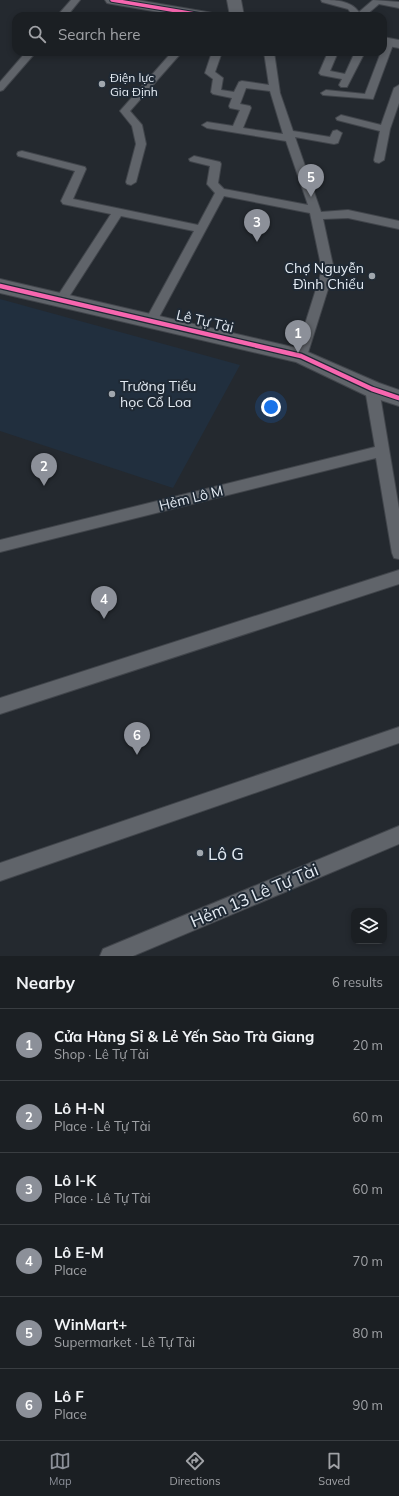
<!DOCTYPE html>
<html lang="en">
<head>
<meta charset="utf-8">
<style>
	:root { --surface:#1b1f23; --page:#282c30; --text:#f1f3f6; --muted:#a0a2a6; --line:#393d41; --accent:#8c9099 }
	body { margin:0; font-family:Mulish,sans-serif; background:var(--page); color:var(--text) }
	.controls { position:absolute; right:12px; bottom:12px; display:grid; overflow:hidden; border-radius:8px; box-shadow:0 2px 6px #0003 }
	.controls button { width:36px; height:36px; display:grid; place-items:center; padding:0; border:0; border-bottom:1px solid var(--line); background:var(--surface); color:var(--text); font:20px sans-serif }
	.you { position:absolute; left:271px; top:407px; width:14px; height:14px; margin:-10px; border:3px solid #fff; border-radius:50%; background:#1a73e8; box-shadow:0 0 0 6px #1a73e833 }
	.badge { display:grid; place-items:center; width:26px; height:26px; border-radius:50%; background:var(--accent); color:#fff; font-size:13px; font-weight:700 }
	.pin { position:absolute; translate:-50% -33px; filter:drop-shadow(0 1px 2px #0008) }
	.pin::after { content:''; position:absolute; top:21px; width:14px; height:12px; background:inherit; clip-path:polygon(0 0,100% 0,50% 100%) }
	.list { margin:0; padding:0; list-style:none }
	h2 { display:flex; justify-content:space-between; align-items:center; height:52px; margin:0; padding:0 16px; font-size:17px }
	h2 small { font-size:13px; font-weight:400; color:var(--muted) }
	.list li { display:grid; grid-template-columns:26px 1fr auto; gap:12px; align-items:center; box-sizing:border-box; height:72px; padding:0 16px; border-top:1px solid var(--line) }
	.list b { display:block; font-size:15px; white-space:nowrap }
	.list p { margin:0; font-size:13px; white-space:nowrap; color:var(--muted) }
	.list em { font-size:13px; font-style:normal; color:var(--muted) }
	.icon { flex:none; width:22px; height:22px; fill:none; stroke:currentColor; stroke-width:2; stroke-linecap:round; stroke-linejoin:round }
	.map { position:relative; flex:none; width:399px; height:956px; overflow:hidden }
	.search { position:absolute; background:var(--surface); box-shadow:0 2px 6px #0003; left:12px; right:12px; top:12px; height:44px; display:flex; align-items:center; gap:10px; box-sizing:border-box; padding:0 14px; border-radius:12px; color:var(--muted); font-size:15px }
	.sheet { height:484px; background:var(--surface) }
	nav { display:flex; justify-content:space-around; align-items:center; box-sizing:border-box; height:56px; border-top:1px solid var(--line); background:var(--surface); font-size:11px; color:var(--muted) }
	nav a { display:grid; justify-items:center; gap:2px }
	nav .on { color:var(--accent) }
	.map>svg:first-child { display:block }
	.built { fill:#212f3e }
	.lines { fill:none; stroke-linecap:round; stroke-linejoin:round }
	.service-casing { stroke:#41454b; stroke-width:2 }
	.minor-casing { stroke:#41454b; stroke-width:2 }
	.tertiary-casing { stroke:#41454b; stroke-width:2 }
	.service { fill:#60646a; fill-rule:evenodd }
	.minor { fill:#60646a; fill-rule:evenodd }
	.tertiary { fill:#60646a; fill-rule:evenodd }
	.cycleway-far1-casing { stroke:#1f2934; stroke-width:5.5 }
	.cycleway-casing { stroke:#1f2934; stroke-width:7 }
	.cycleway-far1 { stroke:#f766af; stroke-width:3.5 }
	.cycleway { stroke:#f766af; stroke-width:4.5 }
	.poi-dot { fill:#a1a7ae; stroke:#1f2934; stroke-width:1.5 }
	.labels { text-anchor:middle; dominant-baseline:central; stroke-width:4; stroke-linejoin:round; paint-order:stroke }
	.far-poi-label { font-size:12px; fill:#e4ebf3; stroke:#1f2934; text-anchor:start }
	.poi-label { font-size:14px; fill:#e4ebf3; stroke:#1f2934; text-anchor:end }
	.street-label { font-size:14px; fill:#e4ebf3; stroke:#1f2934 }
	.near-poi-label { font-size:17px; fill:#e4ebf3; stroke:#1f2934; text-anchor:start }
	.near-street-label { font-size:17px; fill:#e4ebf3; stroke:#1f2934 }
</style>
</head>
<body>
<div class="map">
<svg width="399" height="956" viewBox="0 0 399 956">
	<rect width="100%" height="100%" fill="#24292f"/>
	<path class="built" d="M 0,299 L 240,365 L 173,488 L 0,431 Z"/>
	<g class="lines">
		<g class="service-casing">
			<path id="service" d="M 71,0 L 80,0 L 67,16 L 57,16 Z
				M 321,0 C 335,0 350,0 359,12 L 373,0 L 399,2 L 399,8 L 379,4 L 365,16 L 353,16 L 348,9 L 322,2 Z
				M 389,39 L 394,42 L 373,99 L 323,95 L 321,93 L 326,90 L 365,94 L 381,52 L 383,52 L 384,42 Z
				M 26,52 L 36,52 L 3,90 L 0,91 L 0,82 Z
				M 172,52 L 182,52 L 130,111 L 142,125 L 146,144 L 136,182 L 131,185 L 127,184 L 126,182 L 136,144 L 132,126 L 120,111 Z
				M 212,52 L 222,52 L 215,72 L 223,78 L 221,90 L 234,92 L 239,82 L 242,81 L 269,85 L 264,52 L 274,52 L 280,93 L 293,131 L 330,137 L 333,131 L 337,130 L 342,133 L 338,143 L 334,144 L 295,137 L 321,212 L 348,210 L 399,221 L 399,229 L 348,218 L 323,219 L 334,270 L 307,356 L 305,359 L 301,361 L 297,359 L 295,356 L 322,270 L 310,213 L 224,196 L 157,321 L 155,324 L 151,325 L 147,324 L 145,321 L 194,231 L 121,216 L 65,303 L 61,304 L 57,303 L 55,300 L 111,214 L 63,204 L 61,201 L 75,171 L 18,156 L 17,154 L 18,152 L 22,151 L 85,167 L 86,169 L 73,199 L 198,225 L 215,193 L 207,184 L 210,166 L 190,161 L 189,159 L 194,156 L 220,162 L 221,164 L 218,183 L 224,189 L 308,205 L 286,141 L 207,128 L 202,125 L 207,122 L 233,126 L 240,110 L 230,108 L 229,106 L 232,98 L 213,94 L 211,92 L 213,79 L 205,73 ZM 246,88 L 270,91 L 283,134 L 243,128 L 251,108 L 250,106 L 240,104 Z
				M 328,52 L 338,52 L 330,71 L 345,74 L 355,52 L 365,52 L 347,87 L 341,87 L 339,85 L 342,79 L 321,75 L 319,73 Z
				M 399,85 L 399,103 L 390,129 L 384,160 L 379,163 L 375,162 L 374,160 L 380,131 L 337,120 L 336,118 L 341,115 L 381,125 L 394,88 Z
				M 372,384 L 377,385 L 379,389 L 399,509 L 399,559 L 394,558 L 392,553 L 376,458 L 0,552 L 0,540 L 375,447 L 365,389 L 367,385 Z
				M 399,570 L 399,584 L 0,714 L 0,698 Z
				M 399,727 L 399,743 L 0,881 L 0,863 Z
				M 399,826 L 399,844 L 133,956 L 100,956 L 103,949 Z"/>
		</g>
		<g class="minor-casing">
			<path id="minor" d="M 105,0 L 137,0 L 207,12 L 212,13 L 214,16 L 182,16 L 112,4 L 107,3 Z
				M 383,37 L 399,40 L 399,48 L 383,45 Z
				M 0,279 L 301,349 L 379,383 L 399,390 L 399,406 L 365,395 L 296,362 L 0,293 Z"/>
		</g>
		<g class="tertiary-casing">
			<path id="tertiary" d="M 227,0 L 241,0 L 244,16 L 230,16 Z"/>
		</g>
		<use href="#service" class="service"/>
		<use href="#minor" class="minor"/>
		<use href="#tertiary" class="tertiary"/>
		<g class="cycleway-far1-casing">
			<path id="cycleway-far1" d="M 112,0 L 207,16"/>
		</g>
		<g class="cycleway-casing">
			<path id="cycleway" d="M 0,286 L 301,356 L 372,389 L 399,398"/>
		</g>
		<use href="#cycleway-far1" class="cycleway-far1"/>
		<use href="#cycleway" class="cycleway"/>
	</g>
	<g class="poi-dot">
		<circle cx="102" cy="84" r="4"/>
		<circle cx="372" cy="276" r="4"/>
		<circle cx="112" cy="394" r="4"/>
		<circle cx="200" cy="853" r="4"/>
	</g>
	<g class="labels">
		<g class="far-poi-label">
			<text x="110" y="77">Điện lực<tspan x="110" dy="14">Gia Định</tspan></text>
		</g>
		<g class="poi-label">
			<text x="364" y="268">Chợ Nguyễn<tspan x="364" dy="16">Đình Chiểu</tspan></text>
			<text x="120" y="386" text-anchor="start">Trường Tiểu<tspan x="120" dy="16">học Cổ Loa</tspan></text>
		</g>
		<g class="street-label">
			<text transform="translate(205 321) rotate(13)">Lê Tự Tài</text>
			<text transform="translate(191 498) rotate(-14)">Hẻm Lô M</text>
		</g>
		<g class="near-poi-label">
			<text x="208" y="853">Lô G</text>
		</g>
		<g class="near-street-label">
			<text transform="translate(254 895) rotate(-23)">Hẻm 13 Lê Tự Tài</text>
		</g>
	</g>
</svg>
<div class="controls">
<button><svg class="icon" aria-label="layers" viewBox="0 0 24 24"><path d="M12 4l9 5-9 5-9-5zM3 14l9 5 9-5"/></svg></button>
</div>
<div class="you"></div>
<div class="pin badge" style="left:298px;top:353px">1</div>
<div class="pin badge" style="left:44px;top:486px">2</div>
<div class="pin badge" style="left:257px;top:242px">3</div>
<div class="pin badge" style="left:104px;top:619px">4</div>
<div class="pin badge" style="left:311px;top:197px">5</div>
<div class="pin badge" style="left:137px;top:755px">6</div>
<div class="search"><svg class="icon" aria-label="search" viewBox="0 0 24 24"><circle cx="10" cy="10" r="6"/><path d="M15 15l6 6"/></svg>Search here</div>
</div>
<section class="sheet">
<h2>Nearby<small>6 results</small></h2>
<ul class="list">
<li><span class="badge">1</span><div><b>Cửa Hàng Sỉ &amp; Lẻ Yến Sào Trà Giang</b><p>Shop · Lê Tự Tài</p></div><em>20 m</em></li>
<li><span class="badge">2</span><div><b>Lô H-N</b><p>Place · Lê Tự Tài</p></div><em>60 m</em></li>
<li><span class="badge">3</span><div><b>Lô I-K</b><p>Place · Lê Tự Tài</p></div><em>60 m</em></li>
<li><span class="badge">4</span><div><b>Lô E-M</b><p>Place</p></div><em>70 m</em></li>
<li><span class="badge">5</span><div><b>WinMart+</b><p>Supermarket · Lê Tự Tài</p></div><em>80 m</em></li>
<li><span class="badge">6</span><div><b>Lô F</b><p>Place</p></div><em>90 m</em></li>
</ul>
</section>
<nav>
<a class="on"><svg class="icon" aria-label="map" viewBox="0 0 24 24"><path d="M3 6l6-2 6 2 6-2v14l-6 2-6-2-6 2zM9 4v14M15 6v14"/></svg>Map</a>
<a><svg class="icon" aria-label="directions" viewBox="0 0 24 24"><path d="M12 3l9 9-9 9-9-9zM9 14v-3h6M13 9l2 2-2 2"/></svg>Directions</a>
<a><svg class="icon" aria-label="saved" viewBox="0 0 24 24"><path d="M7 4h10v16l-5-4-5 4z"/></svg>Saved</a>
</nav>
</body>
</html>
